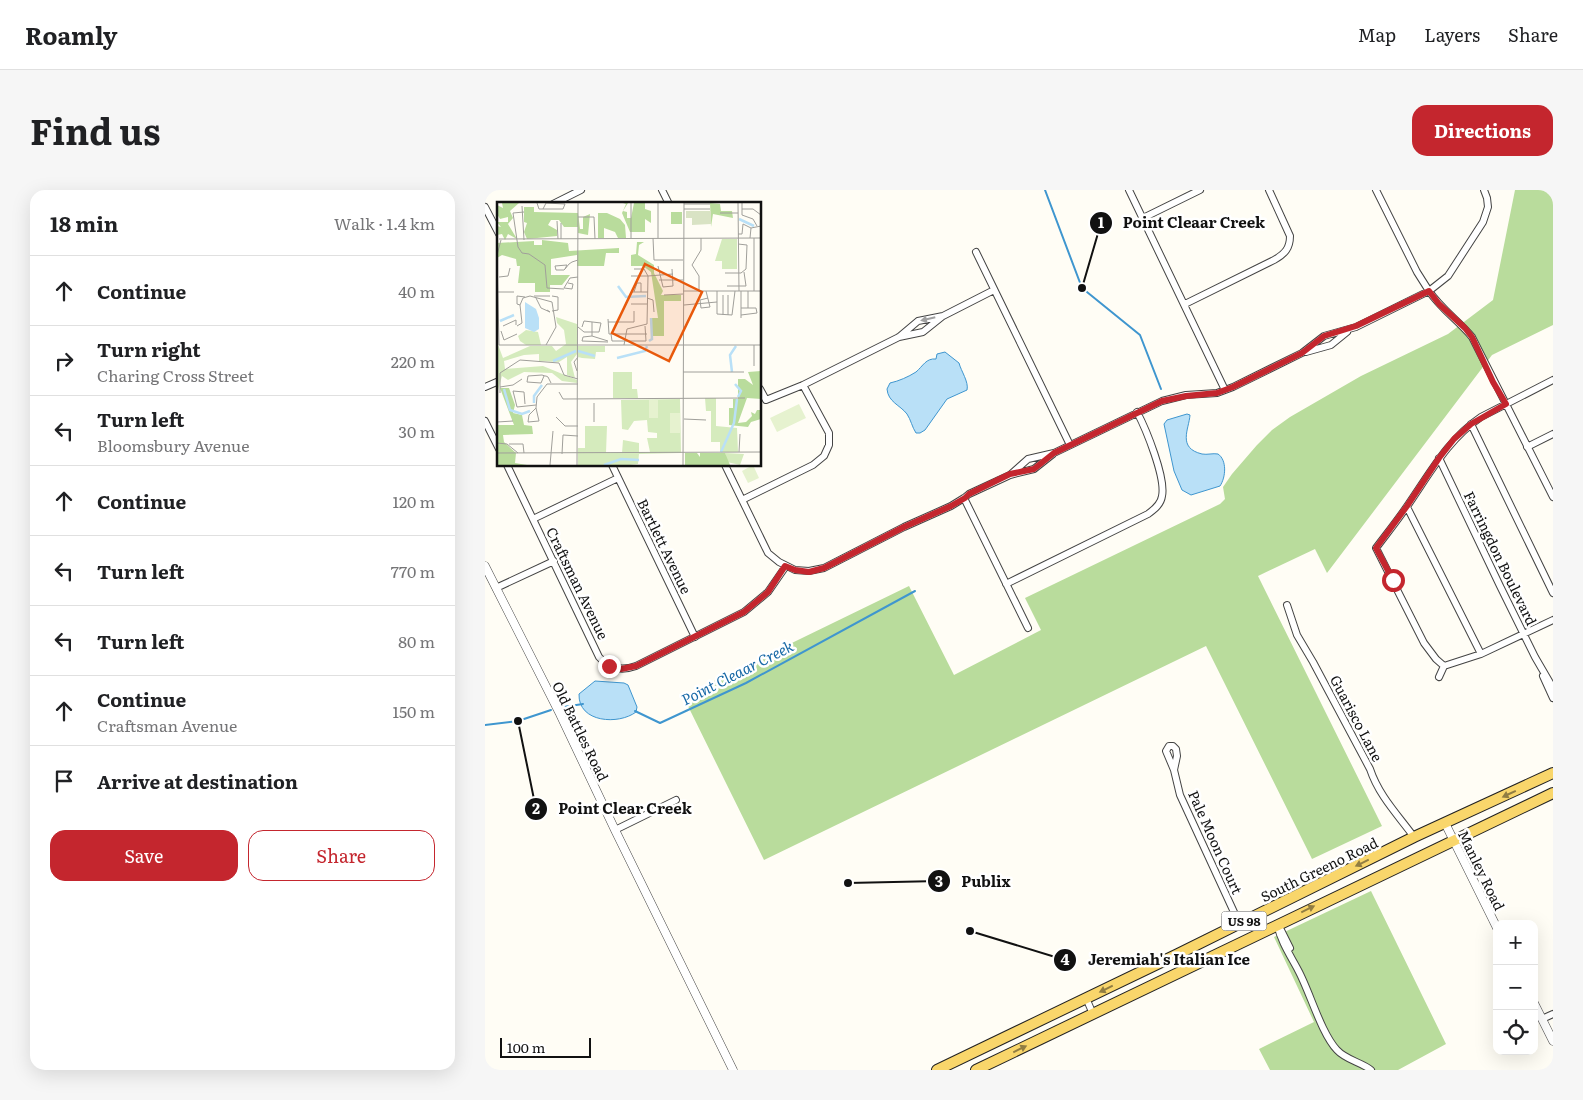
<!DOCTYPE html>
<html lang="en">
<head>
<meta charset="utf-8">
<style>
	:root { --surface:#fff; --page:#f6f6f6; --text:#202124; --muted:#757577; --line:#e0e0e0; --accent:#c4262e }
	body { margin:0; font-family:Literata,serif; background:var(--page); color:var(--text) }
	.controls { position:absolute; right:15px; bottom:15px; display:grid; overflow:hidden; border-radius:10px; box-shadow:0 5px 20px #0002 }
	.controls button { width:45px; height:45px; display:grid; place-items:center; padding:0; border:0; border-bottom:1px solid var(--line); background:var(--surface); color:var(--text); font:25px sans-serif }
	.scale { position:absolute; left:15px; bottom:12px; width:91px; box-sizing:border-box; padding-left:5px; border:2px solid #111; border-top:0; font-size:14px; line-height:18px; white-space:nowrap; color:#111; -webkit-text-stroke:4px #fff; paint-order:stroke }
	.stop { position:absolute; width:15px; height:15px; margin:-11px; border:4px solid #c4262e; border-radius:50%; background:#fff }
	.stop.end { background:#c4262e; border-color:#fff; box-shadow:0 1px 5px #0008 }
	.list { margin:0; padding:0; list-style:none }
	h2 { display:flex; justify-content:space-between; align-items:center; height:65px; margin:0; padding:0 20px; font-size:21px }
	h2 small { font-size:16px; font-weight:400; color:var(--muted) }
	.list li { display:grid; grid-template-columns:32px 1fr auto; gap:15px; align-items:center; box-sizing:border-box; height:70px; padding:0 20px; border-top:1px solid var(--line) }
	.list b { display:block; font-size:19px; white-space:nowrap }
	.list p { margin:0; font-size:16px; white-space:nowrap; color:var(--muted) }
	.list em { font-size:16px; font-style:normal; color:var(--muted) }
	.actions { display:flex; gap:10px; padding:15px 20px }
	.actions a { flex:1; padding:11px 0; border:1px solid var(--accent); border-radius:15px; text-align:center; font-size:18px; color:var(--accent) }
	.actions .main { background:var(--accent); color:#fff }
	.icon { flex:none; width:28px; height:28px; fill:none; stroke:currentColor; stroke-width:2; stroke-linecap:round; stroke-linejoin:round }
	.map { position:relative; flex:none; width:1068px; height:880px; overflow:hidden; border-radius:15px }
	header { display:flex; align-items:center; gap:30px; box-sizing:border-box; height:70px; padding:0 25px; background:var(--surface); border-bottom:1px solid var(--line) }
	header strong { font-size:24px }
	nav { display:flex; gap:28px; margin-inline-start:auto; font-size:18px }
	.intro { display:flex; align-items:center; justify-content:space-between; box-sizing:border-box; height:120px; padding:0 30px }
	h1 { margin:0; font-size:35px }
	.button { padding:12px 22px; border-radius:15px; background:var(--accent); color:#fff; font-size:18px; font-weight:700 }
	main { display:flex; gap:30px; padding:0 30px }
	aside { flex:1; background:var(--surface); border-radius:15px; box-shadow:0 5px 20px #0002 }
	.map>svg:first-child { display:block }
	.forest { fill:#b9dc9c }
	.pitch { fill:#e6f2cf }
	.water { fill:#b9e0f7; stroke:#3f96cf }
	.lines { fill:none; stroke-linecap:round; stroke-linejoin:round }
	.stream { stroke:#3f96cf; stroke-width:2 }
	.minor-casing { stroke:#444; stroke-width:8 }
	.tertiary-casing { stroke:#444; stroke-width:9 }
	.primary-casing { stroke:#222; stroke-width:12 }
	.minor { stroke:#fff; stroke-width:6 }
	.tertiary { stroke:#fff; stroke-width:8 }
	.primary { stroke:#f9d66b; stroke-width:10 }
	.oneway { fill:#a0a0a0 }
	.oneway2 { fill:#917d42 }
	.route { stroke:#c4262e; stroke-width:6 }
	.labels { text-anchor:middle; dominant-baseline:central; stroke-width:5; stroke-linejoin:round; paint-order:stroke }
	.shield { fill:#fff; stroke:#585858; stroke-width:1 }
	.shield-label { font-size:12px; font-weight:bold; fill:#111 }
	.street-label { font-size:14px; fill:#111; stroke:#fff }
	.water-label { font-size:15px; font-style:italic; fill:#1768a6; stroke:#fff }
	.inset-river { fill:none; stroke:#b9e0f7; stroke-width:2.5 }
	.inset-road { fill:none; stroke:#a09f9a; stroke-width:1 }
	.view { fill:#e8590c; fill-opacity:0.15; stroke:#e8590c; stroke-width:2.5 }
	.inset-edge { fill:none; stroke:#111; stroke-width:2.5 }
	.leader { fill:none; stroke:#111; stroke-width:2 }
	.callout-dot { fill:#111; stroke:#fff; stroke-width:2 }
	.mark-label { font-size:15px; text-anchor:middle; font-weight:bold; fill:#fff }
	.callout-label { font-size:15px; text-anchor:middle; font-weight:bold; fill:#111; stroke:#fff; stroke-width:5; stroke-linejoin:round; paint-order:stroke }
</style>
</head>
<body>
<header>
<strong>Roamly</strong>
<nav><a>Map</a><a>Layers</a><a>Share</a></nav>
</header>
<div class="intro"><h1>Find us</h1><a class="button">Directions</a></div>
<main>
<aside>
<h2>18 min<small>Walk · 1.4 km</small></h2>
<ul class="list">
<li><svg class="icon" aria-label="ahead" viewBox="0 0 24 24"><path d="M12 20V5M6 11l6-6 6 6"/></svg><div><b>Continue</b></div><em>40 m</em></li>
<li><svg class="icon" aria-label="right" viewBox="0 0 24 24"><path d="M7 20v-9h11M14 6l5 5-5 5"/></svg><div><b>Turn right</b><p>Charing Cross Street</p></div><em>220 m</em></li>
<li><svg class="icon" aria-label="left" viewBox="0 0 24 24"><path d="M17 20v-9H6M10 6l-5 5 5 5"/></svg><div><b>Turn left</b><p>Bloomsbury Avenue</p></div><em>30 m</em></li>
<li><svg class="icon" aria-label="ahead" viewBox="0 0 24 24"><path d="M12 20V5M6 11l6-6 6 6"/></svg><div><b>Continue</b></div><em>120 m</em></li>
<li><svg class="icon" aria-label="left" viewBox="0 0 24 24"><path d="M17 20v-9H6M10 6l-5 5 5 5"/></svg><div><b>Turn left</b></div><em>770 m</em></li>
<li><svg class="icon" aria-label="left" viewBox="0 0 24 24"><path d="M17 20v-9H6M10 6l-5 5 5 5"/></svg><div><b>Turn left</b></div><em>80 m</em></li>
<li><svg class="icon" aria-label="ahead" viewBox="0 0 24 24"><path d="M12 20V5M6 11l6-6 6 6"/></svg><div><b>Continue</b><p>Craftsman Avenue</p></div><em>150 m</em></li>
<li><svg class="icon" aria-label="arrive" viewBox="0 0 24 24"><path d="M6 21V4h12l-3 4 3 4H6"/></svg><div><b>Arrive at destination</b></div></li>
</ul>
<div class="actions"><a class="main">Save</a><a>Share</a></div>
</aside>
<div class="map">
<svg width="1068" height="880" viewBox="0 0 1068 880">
	<rect width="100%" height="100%" fill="#fffdf5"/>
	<path class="forest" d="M 1030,0 L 1068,0 L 1068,135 L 1007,165 L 842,383 L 830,359 L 773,386 L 897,636 L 827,669 L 721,456 L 279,670 L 198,506 L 424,396 L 469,485 L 556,440 L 540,408 L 735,314 L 740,309 L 738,297 L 747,284 L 772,255 L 787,240 L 805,227 L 876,186 L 963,144 L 1008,110 Z
		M 886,701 L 961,854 L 913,880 L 785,880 L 774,859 L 829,832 L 789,747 Z"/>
	<path class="pitch" d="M 314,214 L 321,228 L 292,242 L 285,228 Z
		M 268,275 L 274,288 L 263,293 L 257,281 Z"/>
	<path class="water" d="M 460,162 L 474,173 C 476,181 484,192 482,200 L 462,209 L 440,240 L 435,243 L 431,243 C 427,237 426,230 422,224 C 415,215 403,212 402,199 L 405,193 C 414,191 423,187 431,182 C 438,176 441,168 451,169 L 452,164 Z
		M 702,224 L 705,225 C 704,239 692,258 717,264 C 722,265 728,263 733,264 C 742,270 741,287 735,296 L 706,305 L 697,300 L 689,281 L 679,234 L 682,230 Z
		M 110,491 L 139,493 L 143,495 L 152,517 L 151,522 C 134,535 93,533 94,504 Z"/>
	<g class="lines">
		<path class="stream" d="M 560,0 L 597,98 L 655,145 L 676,199
			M 78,517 L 98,514
			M 150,521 L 175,533 L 261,493 L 430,401
			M 0,535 L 33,531 L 66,520"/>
		<g class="minor-casing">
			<path id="minor" d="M 177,0 L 184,14
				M 644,0 L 740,200
				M 891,0 L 932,82 L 944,101 L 963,86 L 998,32 L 1003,17 L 1002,8 L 999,0
				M 68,14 L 96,0
				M 0,17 L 14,44
				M 658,28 L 715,0
				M 491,62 L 585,255
				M 700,114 L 789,70 C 800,64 805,58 805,46 L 784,0
				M 458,126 L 509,100
				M 821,162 L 846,155 L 862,142
				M 0,197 L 14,191
				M 275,199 L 281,210 L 318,195 L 414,147 L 433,131 L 458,126 L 438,142 L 414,147
				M 0,231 L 14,259
				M 986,234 L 1068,403
				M 1042,257 L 1068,244
				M 954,268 L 1015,396 L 1050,467 L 1068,498
				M 22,275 L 114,467 C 124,479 137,481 151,476 L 259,422 L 283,402 L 301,376
				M 127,275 L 210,447
				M 240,275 L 283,363 L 294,372 L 310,380 L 324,381 L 339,378 L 419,337 L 466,316 L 479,308 L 484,304 L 525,285 L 549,279 L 568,264
				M 525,285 L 543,269 L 569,263 L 677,211 L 701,205 L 732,203 L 748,197 L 817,163 L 839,146 L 871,137 L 944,101 C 956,119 974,131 987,147 L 1068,307
				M 479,308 L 543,438
				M 257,310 L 328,275 L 339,266 L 344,255 L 344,243 L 318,195
				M 922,317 L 996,464
				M 48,329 L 133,288
				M 521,394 L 663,324 C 670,319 676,314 677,306 C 681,288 661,239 652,222
				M 11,398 L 69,371
				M 802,415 L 812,445 L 828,472 L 885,579 C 894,606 913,625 929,647
				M 959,476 L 951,469 L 939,453 L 891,358 C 903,342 916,326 927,309 C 948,278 965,248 996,227 L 1068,190
				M 959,476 L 996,464 L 1068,430
				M 1058,486 L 1068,508
				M 954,487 L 959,476
				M 684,556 L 688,556 L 691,559 L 692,566 L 689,580 L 681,561 Z
				M 689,580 L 695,605 L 754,733
				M 130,640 L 191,610
				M 792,734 C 796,752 805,765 813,780 C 825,802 836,843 852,860 C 861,870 876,872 886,880
				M 795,738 L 805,758
				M 601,808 L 608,824
				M 1057,829 L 1068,824"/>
		</g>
		<g class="tertiary-casing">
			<path id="tertiary" d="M 0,376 L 75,524 L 130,640 L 248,880
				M 960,633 L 1012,738
				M 1049,813 L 1068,851"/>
		</g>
		<g class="primary-casing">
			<path id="primary" d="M 452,880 L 693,764 L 929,647 L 1068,583
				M 491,880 L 1068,603"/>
		</g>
		<use href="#minor" class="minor"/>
		<use href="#tertiary" class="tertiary"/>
		<use href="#primary" class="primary"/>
	</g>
	<defs><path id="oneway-solid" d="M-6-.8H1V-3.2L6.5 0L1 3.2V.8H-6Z" transform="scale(1.25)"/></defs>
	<use class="oneway" href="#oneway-solid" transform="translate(443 129) rotate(167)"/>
	<g class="oneway2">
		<use href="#oneway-solid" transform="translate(1024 604) rotate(155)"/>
		<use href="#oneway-solid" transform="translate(877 673) rotate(154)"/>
		<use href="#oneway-solid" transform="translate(823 719) rotate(-26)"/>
		<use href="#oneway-solid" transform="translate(621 799) rotate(154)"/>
		<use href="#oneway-solid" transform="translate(535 859) rotate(-26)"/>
	</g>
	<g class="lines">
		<path class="route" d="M 124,476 L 136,479 L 151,476 L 259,422 L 283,402 L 300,376 L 310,380 L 324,382 L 339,378 L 419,337 L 466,316 L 480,308 L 484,304 L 525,284 L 549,279 L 569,263 L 677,211 L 701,206 L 732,203 L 748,197 L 817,163 L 839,146 L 871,136 L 944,101 L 954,114 L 980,138 L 987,147 L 1008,192 L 1021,214 L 986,234 L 969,249 L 954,268 L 922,316 L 891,358 L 908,390"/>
	</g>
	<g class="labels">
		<rect class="shield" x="736.5" y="721.5" width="45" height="19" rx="4"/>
		<g class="shield-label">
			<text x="759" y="731">US 98</text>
		</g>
		<g class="street-label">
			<text transform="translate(180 356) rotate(64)">Bartlett Avenue</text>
			<text transform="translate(1016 368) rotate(64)">Farringdon Boulevard</text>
			<text transform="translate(93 393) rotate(64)">Craftsman Avenue</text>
			<text transform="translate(872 528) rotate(62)">Guarisco Lane</text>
			<text transform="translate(96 541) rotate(64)">Old Battles Road</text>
			<text transform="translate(731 652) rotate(66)">Pale Moon Court</text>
			<text transform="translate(834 679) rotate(-26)">South Greeno Road</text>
			<text transform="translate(997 680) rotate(64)">Manley Road</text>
		</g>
		<g class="water-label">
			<text transform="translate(252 482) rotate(-27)">Point Cleaar Creek</text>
		</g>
	</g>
	<g transform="translate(12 12)">
		<rect width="264" height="264" fill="#fffdf5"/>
		<path d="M 225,37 L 240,37 L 240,67 L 225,67 L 225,59 L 218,59 ZM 59,115 L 80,122 L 80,152 L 74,160 L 78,176 L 70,173 L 70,155 L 62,160 L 42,159 L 42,152 L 27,153 L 7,159 L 8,167 L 46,164 L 80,178 L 80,181 L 65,179 L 55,171 L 27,170 L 11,178 L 5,174 L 0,192 L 0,140 L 6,156 L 33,144 L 55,144 L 59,149 L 69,142 L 67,128 L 60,121 ZM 29,128 L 41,130 L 44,143 L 29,143 L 23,139 L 21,134 ZM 81,144 L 108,144 L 108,150 L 99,150 L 98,157 L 85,156 L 81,155 ZM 116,170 L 135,170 L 135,187 L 140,187 L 141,196 L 116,196 ZM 208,196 L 219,196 L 219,224 L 240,226 L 241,250 L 223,250 L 223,240 L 214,240 L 214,209 L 209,209 ZM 183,197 L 184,251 L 142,252 L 141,262 L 133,263 L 81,263 L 81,246 L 88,246 L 88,224 L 110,224 L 109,251 L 125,251 L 126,238 L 142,241 L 142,250 L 153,250 L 150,236 L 160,236 L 160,231 L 151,230 L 150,218 L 137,219 L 131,228 L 125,227 L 124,198 ZM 228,251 L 247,252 L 243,263 L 230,260 Z" fill="#d5ebbd"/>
		<path d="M 5,1 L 22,1 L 13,9 L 16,16 L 11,22 L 20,37 L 11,32 L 8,38 L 5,32 L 0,33 L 0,24 L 4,25 L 0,20 L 11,20 L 11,15 L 3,17 L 0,12 L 0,3 L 6,6 ZM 126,1 L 131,1 L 126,9 L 130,10 L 130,16 L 134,16 L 137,1 L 148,1 L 148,7 L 154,9 L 154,21 L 148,17 L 148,30 L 133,30 L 125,11 L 129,2 ZM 213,1 L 223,2 L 224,9 L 235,9 L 236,16 L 216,12 L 214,25 ZM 27,5 L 37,5 L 37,10 L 81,11 L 83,27 L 86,27 L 86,15 L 93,12 L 91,33 L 81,31 L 81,25 L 67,25 L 62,18 L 54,18 L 51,23 L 60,28 L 60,34 L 30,37 L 27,30 L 30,21 L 27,20 ZM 174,10 L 185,10 L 185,22 L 174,22 ZM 101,11 L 110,11 L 123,17 L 128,23 L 129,36 L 121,36 L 118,30 L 107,26 L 107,36 L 101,36 ZM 45,38 L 71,41 L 72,49 L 122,46 L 122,51 L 109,51 L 107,64 L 80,64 L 80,53 L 54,57 L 54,73 L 73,73 L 65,83 L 53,83 L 53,90 L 38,90 L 38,81 L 21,81 L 23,64 L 20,64 L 19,57 L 5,53 L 0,56 L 0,41 L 37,39 L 37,43 L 45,43 ZM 140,40 L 147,40 L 142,43 L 141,53 L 157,63 L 157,71 L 166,89 L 164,93 L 184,93 L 184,99 L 167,99 L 167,134 L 154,134 L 154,116 L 161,116 L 154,70 L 146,64 L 134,64 L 134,53 L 139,52 ZM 264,169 L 264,197 L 250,196 L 241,221 L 249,220 L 255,214 L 254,210 L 258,212 L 260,208 L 264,208 L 264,217 L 254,220 L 251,225 L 232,223 L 232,206 L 236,206 L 236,197 L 241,197 L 241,177 L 248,177 L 256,183 L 251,170 ZM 3,186 L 12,186 L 18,203 L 16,211 L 25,213 L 27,223 L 35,224 L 36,232 L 6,233 L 7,240 L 19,251 L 18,261 L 30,263 L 0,263 L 0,223 L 17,223 ZM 188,251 L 200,251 L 203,255 L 203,251 L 228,251 L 233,263 L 188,263 Z" fill="#b9dc9c"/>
		<path d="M 189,9 L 214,9 L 214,22 L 195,23 L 195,16 L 189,16 Z" fill="#d9e3c4"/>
		<path d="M 152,198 L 161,198 L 161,216 L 152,216 ZM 173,211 L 183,211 L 183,231 L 173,231 Z" fill="#e6f2cf"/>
		<path d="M 28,100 L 39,107 L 42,116 L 42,127 L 37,130 L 28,126 Z" fill="#b9e0f7"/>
		<path class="inset-river" d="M 242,17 L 257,24M 121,84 L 129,95 L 149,94M 3,119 L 17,113M 152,139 L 155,137 L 154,116M 81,149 L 98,154M 120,156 L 148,149 L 150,144M 56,159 L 79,149M 235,170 L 233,153 L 239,144M 238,182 L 244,189 L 241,195M 7,187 L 13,208 L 25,212 L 33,209M 37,201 L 37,194 L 45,183M 224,250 L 237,221 L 240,197M 107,263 L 124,257 L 142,258"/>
		<path class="inset-road" d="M 40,1 L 42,7 L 66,7 L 68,2 L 49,1 L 46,7M 161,1 L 161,36M 241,1 L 242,89M 245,1 L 245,13 L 256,17 L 260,24M 187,2 L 213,2M 25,4 L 27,38M 187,7 L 213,7M 245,7 L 256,7 L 264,13M 27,10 L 16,11 L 21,45 L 25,51 L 32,52 L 48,63 L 50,86 L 67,87M 223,11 L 241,11M 81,15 L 97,15 L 98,37M 60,19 L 61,37M 64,21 L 64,37M 241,32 L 245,32 L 246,22 L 254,26M 134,36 L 134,1M 156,36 L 157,58 L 186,58M 253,36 L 254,26 L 264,24M 257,36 L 257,89M 2,37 L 264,36M 4,38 L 0,53 L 2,143 L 264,143M 195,63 L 204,48 L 204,36M 195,63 L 202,74 L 202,89M 161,64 L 166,85 L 176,84M 68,67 L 70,63 L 58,64 L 59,68 L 67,68 L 68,67 L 72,62 L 75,60 L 81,58M 175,67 L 176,84M 228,71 L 244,71 L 249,67 L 250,43 L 241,42M 134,74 L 151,74 L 147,67 L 137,67M 2,75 L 11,74 L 13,66M 162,78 L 186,78M 71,81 L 76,82 L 75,87 L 67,86 L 73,76 L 81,75M 230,84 L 249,84 L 247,70M 186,89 L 264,89M 209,89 L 213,105 L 204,106 L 203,98 L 211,96M 220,89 L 220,112 L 235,113 L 238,89M 1,90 L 17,90M 134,90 L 151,90M 137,90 L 140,81 L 144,81 L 144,90M 167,93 L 186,92M 37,94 L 53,94M 55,94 L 61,95 L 61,108 L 55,109M 39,96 L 44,106 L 53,110 L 50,108M 150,96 L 156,98 L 157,110M 134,102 L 150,102M 23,103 L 20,102 L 20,94 L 28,95M 187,103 L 220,100M 251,106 L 251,89M 226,113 L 226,93M 231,113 L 231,93M 244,113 L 260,111 L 259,106 L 244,106M 244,116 L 244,89M 111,117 L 112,132 L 150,132M 95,120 L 95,134 L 111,139M 111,120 L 137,120 L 137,109M 6,124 L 19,118 L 19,123M 20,124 L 25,121 L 23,103 L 26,96 L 33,94 L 55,100 L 59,125 L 49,143M 81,125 L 87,130 L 102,130 L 104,121 L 87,119 L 85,125M 4,129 L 7,138 L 20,132M 114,132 L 115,139 L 149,139 L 148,124M 95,134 L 86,135 L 85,139 L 111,140M 127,143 L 130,127 L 150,122 L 151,74 L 176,72M 257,143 L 257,164M 80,169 L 77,160 L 81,155M 186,170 L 247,170M 47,174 L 44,181 L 30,180 L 31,174 L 45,173 L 48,174 L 49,174 L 51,175 L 54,181M 3,185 L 16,183 L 25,177M 62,190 L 66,197 L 248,196M 3,191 L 3,171 L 23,158 L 62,161 L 67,173 L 81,177M 97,201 L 97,220M 28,202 L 27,190 L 16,189 L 20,205 L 39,203M 39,206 L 42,219 L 31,220 L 32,213 L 39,206 L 40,195 L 50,182 L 81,182M 59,215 L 68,224 L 81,224M 187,217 L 209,218M 0,220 L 16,219M 0,241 L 10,242 L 21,251M 12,242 L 26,242 L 27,251M 242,250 L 243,232M 0,251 L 264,250M 65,252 L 66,233 L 81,234M 53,263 L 56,229M 80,263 L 81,1M 186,263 L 187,1"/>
		<path class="view" d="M 148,62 L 205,90 L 172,159 L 115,131 Z"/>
		<rect width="264" height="264" class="inset-edge"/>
	</g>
	<path class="leader" d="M597 98L616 33M33 531L51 619M363 693L454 691M485 741L580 770"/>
	<g class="callout-dot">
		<circle cx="597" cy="98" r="5"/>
		<circle cx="33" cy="531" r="5"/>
		<circle cx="363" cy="693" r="5"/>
		<circle cx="485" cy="741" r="5"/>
		<circle cx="616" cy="33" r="12"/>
		<circle cx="51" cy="619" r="12"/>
		<circle cx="454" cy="691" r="12"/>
		<circle cx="580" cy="770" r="12"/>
	</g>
	<g class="mark-label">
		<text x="616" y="38">1</text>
		<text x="51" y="624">2</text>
		<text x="454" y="697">3</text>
		<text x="580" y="775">4</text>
	</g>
	<g class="callout-label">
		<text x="709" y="38">Point Cleaar Creek</text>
		<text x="140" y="624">Point Clear Creek</text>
		<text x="501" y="697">Publix</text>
		<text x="684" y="775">Jeremiah's Italian Ice</text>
	</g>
</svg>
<div class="controls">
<button>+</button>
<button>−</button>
<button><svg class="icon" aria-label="locate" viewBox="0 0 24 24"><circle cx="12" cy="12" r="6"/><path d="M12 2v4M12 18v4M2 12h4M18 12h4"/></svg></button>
</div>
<div class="scale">100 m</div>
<div class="stop" style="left:908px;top:390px"></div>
<div class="stop end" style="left:124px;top:476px"></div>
</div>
</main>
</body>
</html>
